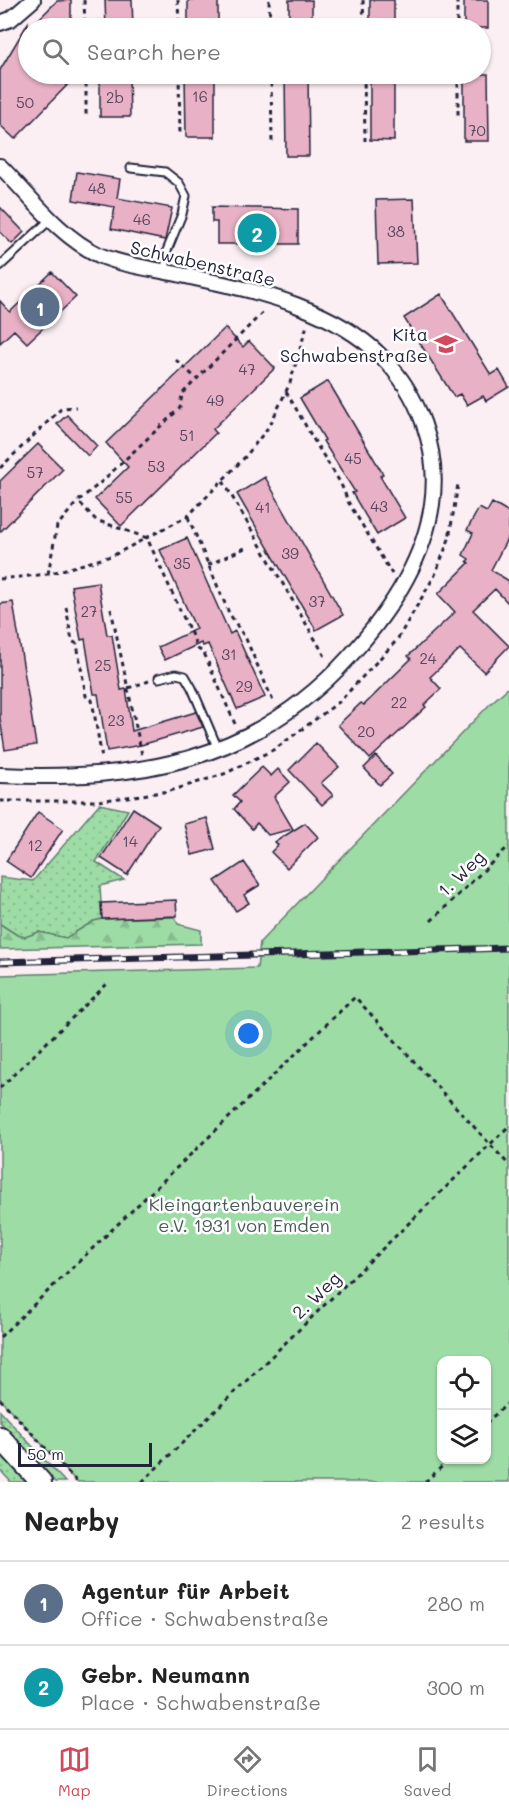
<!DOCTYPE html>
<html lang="en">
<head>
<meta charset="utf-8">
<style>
	:root { --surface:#fff; --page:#f2f2f2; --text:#222; --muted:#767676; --line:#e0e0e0; --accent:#d1495b }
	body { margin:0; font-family:Mali,sans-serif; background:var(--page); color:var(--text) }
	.controls { position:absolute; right:18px; bottom:18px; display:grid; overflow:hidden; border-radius:12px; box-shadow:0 2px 4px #0004 }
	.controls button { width:54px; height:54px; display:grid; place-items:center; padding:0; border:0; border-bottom:2px solid var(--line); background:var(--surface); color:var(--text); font:30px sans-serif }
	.scale { position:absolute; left:18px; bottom:15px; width:134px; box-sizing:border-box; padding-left:6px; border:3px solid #22223b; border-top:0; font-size:16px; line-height:21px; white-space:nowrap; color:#22223b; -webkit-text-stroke:4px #fff; paint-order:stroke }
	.you { position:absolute; left:249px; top:1034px; width:21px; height:21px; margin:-15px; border:4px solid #fff; border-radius:50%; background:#1a73e8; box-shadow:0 0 0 9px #1a73e833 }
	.badge { display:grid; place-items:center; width:39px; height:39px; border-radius:50%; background:var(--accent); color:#fff; font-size:20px; font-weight:700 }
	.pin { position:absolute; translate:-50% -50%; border:3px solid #fff; box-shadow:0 2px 6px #0006 }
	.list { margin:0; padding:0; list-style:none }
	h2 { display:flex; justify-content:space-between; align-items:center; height:78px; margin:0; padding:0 24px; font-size:26px }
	h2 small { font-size:20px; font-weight:400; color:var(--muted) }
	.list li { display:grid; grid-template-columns:39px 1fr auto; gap:18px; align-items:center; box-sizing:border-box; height:84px; padding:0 24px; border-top:2px solid var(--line) }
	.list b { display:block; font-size:22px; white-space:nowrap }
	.list p { margin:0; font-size:20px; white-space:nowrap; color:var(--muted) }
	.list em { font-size:20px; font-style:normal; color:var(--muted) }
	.icon { flex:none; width:33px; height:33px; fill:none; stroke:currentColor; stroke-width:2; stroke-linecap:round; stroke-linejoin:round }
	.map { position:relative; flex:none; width:509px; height:1482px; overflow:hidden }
	.search { position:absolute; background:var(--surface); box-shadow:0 2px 4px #0004; left:18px; right:18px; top:18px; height:66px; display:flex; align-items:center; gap:15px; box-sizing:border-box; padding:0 21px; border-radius:33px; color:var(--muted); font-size:22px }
	.sheet { height:246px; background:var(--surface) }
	nav { display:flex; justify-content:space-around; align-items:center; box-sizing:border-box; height:84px; border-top:2px solid var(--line); background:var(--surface); font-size:16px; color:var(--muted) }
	nav a { display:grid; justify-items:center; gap:3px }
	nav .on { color:var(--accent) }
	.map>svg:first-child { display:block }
	.grass { fill:url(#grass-dots); stroke:#607f70; stroke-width:1.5 }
	.forest { fill:url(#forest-firs); stroke:#607f70; stroke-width:1.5 }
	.garden { fill:#9ddca4; stroke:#607f70; stroke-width:1.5; fill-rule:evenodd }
	.building { fill:#e9b1c5; stroke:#22223b; stroke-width:1.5 }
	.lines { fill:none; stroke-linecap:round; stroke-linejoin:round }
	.lane-casing { stroke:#22223b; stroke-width:11 }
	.street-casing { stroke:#22223b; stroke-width:18 }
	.secondary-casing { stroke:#22223b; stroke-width:24 }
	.path { stroke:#22223b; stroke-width:3; stroke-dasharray:4.5 4.5; stroke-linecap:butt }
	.lane { stroke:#fff; stroke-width:7 }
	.street { stroke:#fff; stroke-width:14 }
	.secondary { stroke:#fff; stroke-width:20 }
	.rail-casing { stroke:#22223b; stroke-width:7 }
	.rail { stroke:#fff; stroke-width:4.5; stroke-dasharray:14; stroke-linecap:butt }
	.labels { text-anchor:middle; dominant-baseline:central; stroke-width:5; stroke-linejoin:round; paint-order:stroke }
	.number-label { font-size:15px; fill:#54465e }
	.street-label { font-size:18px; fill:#22223b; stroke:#fff }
	.poi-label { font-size:18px; fill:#22223b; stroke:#fff; text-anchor:end }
	.park-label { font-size:18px; fill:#475a5a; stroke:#fff }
</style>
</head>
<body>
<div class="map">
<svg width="509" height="1482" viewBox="0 0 509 1482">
	<defs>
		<pattern id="grass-dots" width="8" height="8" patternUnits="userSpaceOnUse" patternTransform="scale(1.5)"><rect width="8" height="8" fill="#9ddca4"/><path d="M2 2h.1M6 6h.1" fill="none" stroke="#87bc8e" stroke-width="1.8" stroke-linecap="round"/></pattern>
		<pattern id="forest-firs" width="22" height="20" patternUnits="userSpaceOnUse" patternTransform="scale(1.5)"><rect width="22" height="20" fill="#9ddca4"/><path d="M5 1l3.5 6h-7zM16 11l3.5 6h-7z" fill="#87bc8e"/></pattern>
	</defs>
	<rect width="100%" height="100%" fill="#fbeff3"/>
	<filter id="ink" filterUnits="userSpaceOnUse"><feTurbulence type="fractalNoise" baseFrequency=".0167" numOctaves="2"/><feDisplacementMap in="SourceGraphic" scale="12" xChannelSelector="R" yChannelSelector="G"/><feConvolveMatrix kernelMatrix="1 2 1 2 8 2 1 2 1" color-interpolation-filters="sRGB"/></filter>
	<g filter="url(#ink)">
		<path class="grass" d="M 99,804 L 128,810 L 96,862 L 124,880 L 100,886 L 102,919 L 94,921 L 66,938 L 39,932 L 25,937 L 17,935 L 0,924 L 0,877 L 33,881 Z
			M 0,1411 L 65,1482 L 55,1482 L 0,1422 Z
			M 0,1453 L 27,1482 L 11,1482 L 0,1470 Z"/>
		<path class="forest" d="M 175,917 L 178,924 L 201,930 L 201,944 L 0,949 L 0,924 L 17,935 L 25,937 L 39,932 L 66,938 L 94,921 L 102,919 Z"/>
		<path class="garden" d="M 509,687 L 509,1482 L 77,1482 L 0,1399 L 0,975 L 257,968 L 260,942 L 492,702 ZM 442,1360 L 486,1360 L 486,1460 L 442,1460 Z"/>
		<path class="building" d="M 71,0 L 71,28 L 30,28 L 57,1 Z
			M 105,0 L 132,0 L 133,28 L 106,28 Z
			M 188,0 L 218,0 L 218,28 L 188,28 Z
			M 289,0 L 312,0 L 312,28 L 289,28 Z
			M 370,0 L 394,0 L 394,28 L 370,28 Z
			M 464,0 L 488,0 L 488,28 L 464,28 Z
			M 28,23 L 28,74 L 78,74 L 15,139 L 0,125 L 0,70 Z
			M 100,74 L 129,74 L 130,117 L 100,117 Z
			M 185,74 L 215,74 L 215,137 L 186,137 Z
			M 285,74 L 308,74 L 309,156 L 286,156 Z
			M 370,74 L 394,74 L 394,141 L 370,140 Z
			M 464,74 L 488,74 L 489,141 L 464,141 Z
			M 77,172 L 120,179 L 117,198 L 172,208 L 165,240 L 111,229 L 115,207 L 73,200 Z
			M 414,199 L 417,263 L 378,264 L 376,200 Z
			M 0,207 L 24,232 L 12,244 L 0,232 Z
			M 212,207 L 298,209 L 298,244 L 217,244 L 217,222 L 212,222 Z
			M 52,272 L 76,297 L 27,343 L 14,330 L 0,343 L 0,301 L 10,312 Z
			M 441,294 L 491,375 L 499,370 L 509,387 L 486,401 L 483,396 L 467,405 L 460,394 L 454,397 L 404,318 Z
			M 225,328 L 243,347 L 249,341 L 275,368 L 213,429 L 216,433 L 121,526 L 95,499 L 128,467 L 106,443 Z
			M 328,381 L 383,474 L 380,476 L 405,518 L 377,535 L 352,493 L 355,492 L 323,441 L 325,440 L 300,398 Z
			M 67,415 L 97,446 L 88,456 L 57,424 Z
			M 38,444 L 63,469 L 0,532 L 0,481 Z
			M 265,477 L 343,615 L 316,630 L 237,494 Z
			M 492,503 L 509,513 L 509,535 L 491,570 L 509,581 L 509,604 L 495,589 L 473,610 L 509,646 L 484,672 L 460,649 L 430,677 L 441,689 L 424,705 L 426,707 L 370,759 L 338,725 L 361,703 L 364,705 L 411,659 L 408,656 L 455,612 L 438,594 L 469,563 L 467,561 L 469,559 L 463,555 L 473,533 L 467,530 L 479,508 L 487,512 Z
			M 187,538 L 230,634 L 235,631 L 265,697 L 237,709 L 208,644 L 203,646 L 201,643 L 165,660 L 158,647 L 196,629 L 160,550 Z
			M 98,582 L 107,635 L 112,635 L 121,690 L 126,689 L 132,731 L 196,712 L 203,727 L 141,745 L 107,751 L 98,694 L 94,694 L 85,639 L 81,640 L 71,586 Z
			M 13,602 L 36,745 L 5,750 L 0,718 L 0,604 Z
			M 316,743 L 339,767 L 321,783 L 333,795 L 322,805 L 289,770 Z
			M 376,756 L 392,774 L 380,785 L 364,768 Z
			M 262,767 L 271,776 L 278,769 L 290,782 L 274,797 L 293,829 L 268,835 L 257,823 L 252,829 L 234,809 L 240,802 L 233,795 Z
			M 133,808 L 159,825 L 127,875 L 101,858 Z
			M 38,812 L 63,829 L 31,878 L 6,861 Z
			M 207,818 L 215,849 L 192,855 L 184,824 Z
			M 305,823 L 318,837 L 287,868 L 271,852 L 278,845 L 275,842 Z
			M 244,862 L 260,885 L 244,895 L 249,903 L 236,911 L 215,881 Z
			M 176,900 L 177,916 L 102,919 L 101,903 Z"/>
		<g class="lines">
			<g class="lane-casing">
				<path id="lane" d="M 131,168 L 165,172 L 179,183 L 186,196 L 182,214 L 166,253 L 166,272
					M 0,266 L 51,219
					M 159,678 L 176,674 L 185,676 L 192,688 L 218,749"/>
			</g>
			<g class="street-casing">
				<path id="street" d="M 0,23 L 11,19 L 33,0
					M 0,166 C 31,197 59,236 99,255 C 122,265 148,268 172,273 C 214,282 256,290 296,305 C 325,316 358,333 381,356 C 419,393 440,451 432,504 C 424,561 387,615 350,656 C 254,763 137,781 0,775"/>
			</g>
			<g class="secondary-casing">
				<path id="secondary" d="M 0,1437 L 41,1482"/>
			</g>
			<path class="path" d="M 84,0 L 85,28
				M 178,0 L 179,28
				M 269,0 L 270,28
				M 363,0 L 364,28
				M 457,0 L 457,28
				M 86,74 L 86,115
				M 179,74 L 180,136
				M 271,74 L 272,143
				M 364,74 L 365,141
				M 458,74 L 458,116
				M 176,360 L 197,379
				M 286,392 C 298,411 308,431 320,450 C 329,466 342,481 347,500 L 392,574
				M 0,468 L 62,408 L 76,407
				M 223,481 L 326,658
				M 188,517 L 229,613 L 246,639 L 273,701
				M 208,565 L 245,548
				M 48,574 L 57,526 L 78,501
				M 0,579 L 48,574 L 98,560 L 114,555 L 188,516 L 246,456 L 270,425 L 290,383 L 307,325
				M 66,607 L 72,641 L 77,644 L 86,696 L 92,700 L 102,759
				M 111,609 L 142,755
				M 128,688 L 149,681
				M 235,724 L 204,653 L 198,649 L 147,538 L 96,520 L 78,501 L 99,484 L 180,408 L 182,394 L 265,310
				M 0,801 L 98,801 L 170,791 L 224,774 L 275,749 L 339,702 L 397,640 L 435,575 L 449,539 L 458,484
				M 431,921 L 509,846
				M 0,1088 L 108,983
				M 0,1337 L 355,997 L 509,1165
				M 0,1399 L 77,1482
				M 486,1423 L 509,1402
				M 142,1482 L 509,1126
				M 425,1482 L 449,1460"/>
			<use href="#lane" class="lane"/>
			<use href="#street" class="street"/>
			<use href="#secondary" class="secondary"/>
			<g class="rail-casing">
				<path id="rail" d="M 0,962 L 509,948"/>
			</g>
			<use href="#rail" class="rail"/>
		</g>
	</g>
	<defs>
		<g id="school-bare" transform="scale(1.8)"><path d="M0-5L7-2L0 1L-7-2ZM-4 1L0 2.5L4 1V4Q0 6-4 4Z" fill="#d1495b" stroke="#fff" stroke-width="2.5" paint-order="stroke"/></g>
	</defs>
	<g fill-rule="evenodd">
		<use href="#school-bare" x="446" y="344"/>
	</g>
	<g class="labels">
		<g class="number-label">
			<text x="200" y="96">16</text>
			<text x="115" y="97">2b</text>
			<text x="25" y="102">50</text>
			<text x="477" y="130">70</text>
			<text x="97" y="188">48</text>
			<text x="142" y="219">46</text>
			<text x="396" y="231">38</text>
			<text x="247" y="369">47</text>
			<text x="215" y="400">49</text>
			<text x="187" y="435">51</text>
			<text x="353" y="458">45</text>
			<text x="156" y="466">53</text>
			<text x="35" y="472">57</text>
			<text x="124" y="497">55</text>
			<text x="379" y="506">43</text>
			<text x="263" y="507">41</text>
			<text x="290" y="553">39</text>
			<text x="182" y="563">35</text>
			<text x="317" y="601">37</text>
			<text x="89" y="611">27</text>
			<text x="229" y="654">31</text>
			<text x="428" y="658">24</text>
			<text x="103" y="665">25</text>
			<text x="244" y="686">29</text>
			<text x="399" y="702">22</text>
			<text x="116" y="720">23</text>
			<text x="366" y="731">20</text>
			<text x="130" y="841">14</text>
			<text x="35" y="845">12</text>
		</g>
		<g class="street-label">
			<text transform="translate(203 263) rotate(13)">Schwabenstraße</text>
			<text transform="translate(461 873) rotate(-44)">1. Weg</text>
			<text transform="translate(316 1295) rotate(-44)">2. Weg</text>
		</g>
		<g class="poi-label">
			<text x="428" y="334">Kita<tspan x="428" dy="21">Schwabenstraße</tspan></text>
		</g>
		<g class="park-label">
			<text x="244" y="1204">Kleingartenbauverein<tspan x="244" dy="21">e.V. 1931 von Emden</tspan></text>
		</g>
	</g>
</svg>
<div class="controls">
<button><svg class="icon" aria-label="locate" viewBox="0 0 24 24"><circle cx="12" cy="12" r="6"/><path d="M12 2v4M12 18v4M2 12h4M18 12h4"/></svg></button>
<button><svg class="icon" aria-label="layers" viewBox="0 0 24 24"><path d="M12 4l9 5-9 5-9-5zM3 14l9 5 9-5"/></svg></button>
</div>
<div class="scale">50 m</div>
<div class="you"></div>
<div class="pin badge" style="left:40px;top:307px;background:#5c6f8a">1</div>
<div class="pin badge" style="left:257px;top:233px;background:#0f9aa8">2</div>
<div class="search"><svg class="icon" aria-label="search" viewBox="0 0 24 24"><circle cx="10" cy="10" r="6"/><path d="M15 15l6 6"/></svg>Search here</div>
</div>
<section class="sheet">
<h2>Nearby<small>2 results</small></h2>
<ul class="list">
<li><span class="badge" style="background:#5c6f8a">1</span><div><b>Agentur für Arbeit</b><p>Office · Schwabenstraße</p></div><em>280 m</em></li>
<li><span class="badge" style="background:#0f9aa8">2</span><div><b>Gebr. Neumann</b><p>Place · Schwabenstraße</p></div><em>300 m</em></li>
</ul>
</section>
<nav>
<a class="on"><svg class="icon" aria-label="map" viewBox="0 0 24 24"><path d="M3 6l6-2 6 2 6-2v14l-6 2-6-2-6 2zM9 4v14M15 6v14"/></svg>Map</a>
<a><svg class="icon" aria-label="directions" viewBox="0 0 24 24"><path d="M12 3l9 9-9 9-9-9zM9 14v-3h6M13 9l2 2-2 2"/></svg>Directions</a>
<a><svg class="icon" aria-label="saved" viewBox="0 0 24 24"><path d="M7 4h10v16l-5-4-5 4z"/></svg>Saved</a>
</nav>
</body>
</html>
